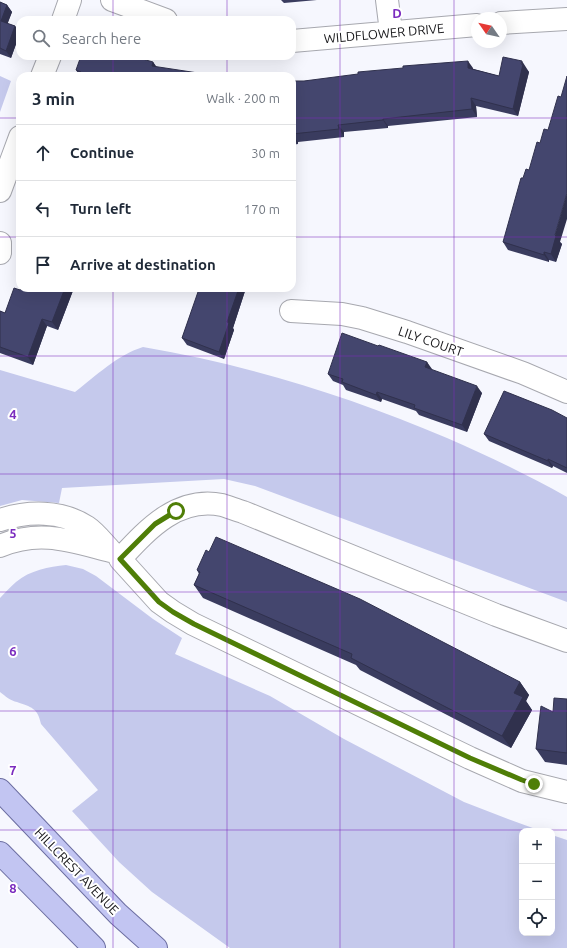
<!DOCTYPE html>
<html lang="en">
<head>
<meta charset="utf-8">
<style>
	:root { --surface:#fff; --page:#f6f6f7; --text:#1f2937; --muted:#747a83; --line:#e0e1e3 }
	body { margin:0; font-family:Ubuntu,sans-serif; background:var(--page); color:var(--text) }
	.controls { position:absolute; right:12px; bottom:12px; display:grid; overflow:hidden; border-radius:8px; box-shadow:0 4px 16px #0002 }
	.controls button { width:36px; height:36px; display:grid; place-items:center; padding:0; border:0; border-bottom:1px solid var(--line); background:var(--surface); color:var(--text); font:20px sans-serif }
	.compass { position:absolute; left:471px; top:12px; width:36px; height:36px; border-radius:50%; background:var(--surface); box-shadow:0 4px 16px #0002; rotate:304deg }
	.stop { position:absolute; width:12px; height:12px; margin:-9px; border:3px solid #4f7e07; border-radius:50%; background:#fff }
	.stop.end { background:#4f7e07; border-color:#fff; box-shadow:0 1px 4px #0008 }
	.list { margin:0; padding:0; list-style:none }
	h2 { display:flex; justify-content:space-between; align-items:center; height:52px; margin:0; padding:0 16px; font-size:17px }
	h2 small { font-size:13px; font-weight:400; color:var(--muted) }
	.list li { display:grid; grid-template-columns:26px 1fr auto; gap:12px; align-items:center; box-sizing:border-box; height:56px; padding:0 16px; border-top:1px solid var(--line) }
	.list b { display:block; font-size:15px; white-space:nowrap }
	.list em { font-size:13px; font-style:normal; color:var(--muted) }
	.icon { flex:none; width:22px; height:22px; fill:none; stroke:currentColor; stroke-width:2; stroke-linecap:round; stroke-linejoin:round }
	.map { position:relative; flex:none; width:567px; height:948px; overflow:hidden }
	.search { position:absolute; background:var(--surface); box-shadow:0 4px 16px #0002; left:16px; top:16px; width:280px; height:44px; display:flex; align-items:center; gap:10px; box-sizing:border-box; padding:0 14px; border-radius:12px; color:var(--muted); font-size:15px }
	.panel { position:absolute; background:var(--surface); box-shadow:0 4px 16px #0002; left:16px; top:72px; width:280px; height:220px; border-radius:12px }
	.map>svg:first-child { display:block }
	.green { fill:#c5c9ec }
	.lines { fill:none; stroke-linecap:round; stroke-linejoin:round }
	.minor-casing { stroke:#a7a8af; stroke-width:24 }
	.major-casing { stroke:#6c6ea1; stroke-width:24 }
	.minor { stroke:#fff; stroke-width:22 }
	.major { stroke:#c2c5f2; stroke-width:22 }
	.wall { fill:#3a3c5f }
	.shaded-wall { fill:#30314d }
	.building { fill:#44466e; stroke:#30314d }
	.route { stroke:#4f7e07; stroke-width:5 }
	.grid { fill:none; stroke:#7b2cbf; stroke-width:1; stroke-opacity:0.55 }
	.labels { text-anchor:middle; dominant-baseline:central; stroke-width:4; stroke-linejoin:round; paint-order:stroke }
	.street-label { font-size:13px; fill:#161619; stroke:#fff }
	.grid-label { font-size:13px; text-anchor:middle; font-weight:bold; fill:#7b2cbf; stroke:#fff; stroke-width:4; stroke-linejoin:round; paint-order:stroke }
</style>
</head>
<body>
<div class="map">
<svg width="567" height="948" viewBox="0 0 567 948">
	<rect width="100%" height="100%" fill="#f6f7fe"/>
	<path class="green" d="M 0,76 L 11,81 L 0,112 Z
		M 143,347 C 248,365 349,396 447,438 C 488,456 528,475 567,497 L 567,602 L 255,486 L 224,479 L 62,488 L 59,503 L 22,500 L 0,506 L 0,370 L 75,392 C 96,376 117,355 143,347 Z
		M 66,565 L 83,569 L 96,576 L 153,619 L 182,638 L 175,654 L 270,696 L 344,739 L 464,802 L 508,819 L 541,831 L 522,831 L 522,933 L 552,933 L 552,835 L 567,840 L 567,948 L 230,948 L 152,892 L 119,862 L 72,811 L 98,790 L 41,724 C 38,708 31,707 17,702 C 11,701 5,696 0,692 L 0,598 C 5,593 10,587 16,582 C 30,570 49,567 66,565 Z"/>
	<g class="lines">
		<g class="minor-casing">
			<path id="minor" d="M 112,0 L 166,20
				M 387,0 L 391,32
				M 63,20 L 70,0
				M 501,23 L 567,19
				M 292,41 L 477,25
				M 42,76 L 50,56
				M 0,191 L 20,137
				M 0,243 L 0,253
				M 291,311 L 342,314 L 362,318 L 407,332 L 523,373 L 567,392
				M 0,520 C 28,511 61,510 87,527 C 96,533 104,544 111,551 C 71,541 40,529 0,546
				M 567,641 L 496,615 L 243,512 C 236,510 229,507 222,505 C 177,496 147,530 120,559 L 159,602 L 173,612 L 193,624 L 470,758 L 522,781 L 567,792"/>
		</g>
		<g class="major-casing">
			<path id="major" d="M 0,790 L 118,914 L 156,948
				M 0,853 L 94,948"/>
		</g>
		<use href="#minor" class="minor"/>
		<use href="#major" class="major"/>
	</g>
	<path class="wall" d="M 281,0 L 317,0 L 284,3 Z
		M 0,2 L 7,5 L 12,12 L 7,24 L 15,26 L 20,33 L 11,58 L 0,54 L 0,55 Z
		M 91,59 L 153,62 L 156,67 L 79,75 L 76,70 Z
		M 473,68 L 473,69 L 499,76 L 527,69 L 527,70 L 529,72 L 518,116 L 476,106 L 477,117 L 388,126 L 388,128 L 344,132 L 344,137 L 298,142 L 298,144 L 292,145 L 292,81 L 304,81 Z
		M 503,242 L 560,242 L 562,244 L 556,262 L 549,260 L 549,262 L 508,250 Z
		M 21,288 L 74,288 L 58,330 L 47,326 L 33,365 L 0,353 L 0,311 L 5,313 Z
		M 197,288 L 255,288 L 254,291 L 246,288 L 233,328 L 234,330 L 224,359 L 187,345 L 182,338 L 199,291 L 197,289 Z
		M 427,362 L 431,370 L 482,393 L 467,432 L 419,415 L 416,411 L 382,399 L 381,402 L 346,390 L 343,385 L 333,381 L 328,374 Z
		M 567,418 L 567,473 L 553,466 L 552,468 L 489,441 L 484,434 Z
		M 197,570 L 520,682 L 529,695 L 526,701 L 532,710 L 511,748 L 360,670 L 356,665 L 203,598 L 194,585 L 199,574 Z
		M 567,699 L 567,765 L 545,762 L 536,749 L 553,712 Z"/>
	<path class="shaded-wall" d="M 7,5 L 12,12 L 6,28 L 1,21 Z
		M 15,26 L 20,33 L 11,58 L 6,51 Z
		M 468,61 L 473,68 L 474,76 L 468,68 Z
		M 522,61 L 529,72 L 518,116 L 513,109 Z
		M 153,62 L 159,70 L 152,66 Z
		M 471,98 L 476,106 L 477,117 L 472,109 Z
		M 383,119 L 388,126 L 388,128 L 383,120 Z
		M 338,125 L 344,132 L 344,137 L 339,129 Z
		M 292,134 L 298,142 L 298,144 L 292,137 Z
		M 567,193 L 567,219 L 560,242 L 562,244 L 556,262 L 551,254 L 555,235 Z
		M 544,252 L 549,260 L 549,262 L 544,255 Z
		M 65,288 L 74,288 L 58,330 L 52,322 Z
		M 239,288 L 246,288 L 233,328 L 234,330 L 224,359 L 219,352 L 227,322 Z
		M 42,319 L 47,326 L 33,365 L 28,357 Z
		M 427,362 L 432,369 L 430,375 L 425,367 Z
		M 477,386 L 482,393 L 467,432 L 462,425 Z
		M 377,392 L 382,399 L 381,402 L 376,395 Z
		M 548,459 L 553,466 L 552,468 L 548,461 Z
		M 520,682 L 529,695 L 526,701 L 532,710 L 511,748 L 502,736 L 514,693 Z"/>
	<path class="building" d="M 0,2 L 7,5 L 1,21 L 15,26 L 6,51 L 0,48 Z
		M 81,56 L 83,56 L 91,59 L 92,56 L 132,56 L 153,62 L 152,66 L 198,73 L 197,76 L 79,76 L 81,72 L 76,70 Z
		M 503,57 L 522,61 L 521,64 L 523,64 L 513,109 L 471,98 L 472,109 L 383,119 L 383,120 L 338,125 L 339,129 L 292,134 L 292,137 L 292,81 L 304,81 L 358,74 L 358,72 L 403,68 L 403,66 L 468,61 L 468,68 L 499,76 Z
		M 567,76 L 567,193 L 555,235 L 556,236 L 551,254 L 544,252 L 544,255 L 503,242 L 521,178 L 523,178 L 526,169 L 529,170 L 537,142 L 540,143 L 544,129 L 548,130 L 558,96 L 561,97 Z
		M 14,288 L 20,290 L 21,288 L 65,288 L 52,322 L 42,319 L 28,357 L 0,347 L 0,311 L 5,313 Z
		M 197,288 L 239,288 L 227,322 L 229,323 L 219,352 L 182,338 L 199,289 L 197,289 Z
		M 342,333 L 378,346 L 379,345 L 427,362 L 425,367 L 477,386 L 462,425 L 414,408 L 415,405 L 377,392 L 376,395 L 342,382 L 343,379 L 328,374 Z
		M 504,391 L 552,410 L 567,418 L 567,468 L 548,459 L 548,461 L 484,434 Z
		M 216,537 L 360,599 L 520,682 L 514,693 L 523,697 L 502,736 L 351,658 L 352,654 L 194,585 L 200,572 L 197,570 L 206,550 L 209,552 Z
		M 554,698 L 567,699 L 567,753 L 536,749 L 541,706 L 553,712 Z"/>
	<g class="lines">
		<path class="route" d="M 176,511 L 155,524 L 120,559 L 159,602 L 173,612 L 194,624 L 470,758 L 522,780 L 534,784"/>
	</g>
	<path class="grid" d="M 113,0 L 113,20M 227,0 L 227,20M 340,0 L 340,948M 454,0 L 454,948M 113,56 L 113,76M 227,56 L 227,76M 0,118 L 20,118M 292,118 L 567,118M 0,237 L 20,237M 292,237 L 567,237M 113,288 L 113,948M 227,288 L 227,948M 0,356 L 567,356M 0,474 L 567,474M 0,592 L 567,592M 0,711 L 567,711M 0,830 L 567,830"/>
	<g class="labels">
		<g class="street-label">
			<text transform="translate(384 33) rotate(-5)">WILDFLOWER DRIVE</text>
			<text transform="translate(431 341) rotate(19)">LILY COURT</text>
			<text transform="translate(77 871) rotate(46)">HILLCREST AVENUE</text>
		</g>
	</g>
	<g class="grid-label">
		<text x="397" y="18">D</text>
		<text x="13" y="419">4</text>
		<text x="13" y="538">5</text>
		<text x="13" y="656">6</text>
		<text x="13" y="775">7</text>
		<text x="13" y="893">8</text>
	</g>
</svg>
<div class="controls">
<button>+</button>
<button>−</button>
<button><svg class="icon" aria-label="locate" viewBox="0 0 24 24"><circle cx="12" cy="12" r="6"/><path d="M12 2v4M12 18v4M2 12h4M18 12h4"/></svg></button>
</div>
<svg class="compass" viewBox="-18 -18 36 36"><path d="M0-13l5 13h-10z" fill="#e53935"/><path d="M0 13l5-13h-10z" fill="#747a83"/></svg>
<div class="stop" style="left:176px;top:511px"></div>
<div class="stop end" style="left:534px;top:784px"></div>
<div class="search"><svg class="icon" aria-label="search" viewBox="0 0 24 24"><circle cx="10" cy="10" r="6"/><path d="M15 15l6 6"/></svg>Search here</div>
<section class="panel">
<h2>3 min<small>Walk · 200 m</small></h2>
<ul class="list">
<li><svg class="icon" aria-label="ahead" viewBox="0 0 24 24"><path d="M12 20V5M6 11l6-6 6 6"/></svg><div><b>Continue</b></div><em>30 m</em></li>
<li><svg class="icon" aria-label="left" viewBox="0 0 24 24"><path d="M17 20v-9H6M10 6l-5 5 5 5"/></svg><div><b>Turn left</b></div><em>170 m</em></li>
<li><svg class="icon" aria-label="arrive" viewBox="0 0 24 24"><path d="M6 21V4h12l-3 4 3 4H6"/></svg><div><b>Arrive at destination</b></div></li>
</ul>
</section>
</div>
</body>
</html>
